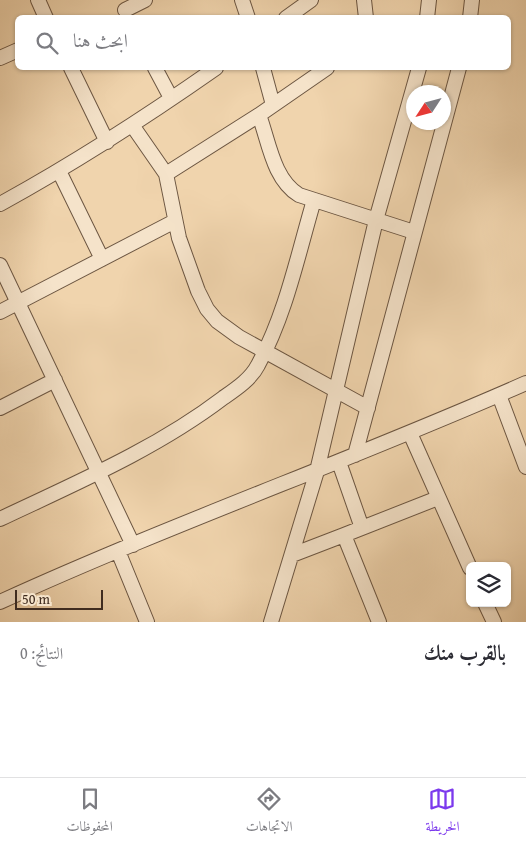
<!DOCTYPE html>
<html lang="ar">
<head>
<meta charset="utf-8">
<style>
	:root { --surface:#fff; --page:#f2f2f3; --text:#2b2b33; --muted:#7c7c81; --line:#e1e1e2; --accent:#7c3aed }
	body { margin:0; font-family:"Gentium Book Plus",Amiri,serif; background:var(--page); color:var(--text); direction:rtl }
	.controls { position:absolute; right:15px; bottom:15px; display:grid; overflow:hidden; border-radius:8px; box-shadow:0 1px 4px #0004 }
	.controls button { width:45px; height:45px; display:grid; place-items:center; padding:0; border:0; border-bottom:1px solid var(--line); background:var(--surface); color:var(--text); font:25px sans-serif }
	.compass { position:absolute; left:406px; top:85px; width:45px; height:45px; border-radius:50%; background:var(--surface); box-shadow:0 1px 4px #0004; rotate:234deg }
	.scale { position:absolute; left:15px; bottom:12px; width:88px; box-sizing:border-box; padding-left:5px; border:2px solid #402c1f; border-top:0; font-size:14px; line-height:18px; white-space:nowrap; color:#402c1f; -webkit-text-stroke:4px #f5e3ca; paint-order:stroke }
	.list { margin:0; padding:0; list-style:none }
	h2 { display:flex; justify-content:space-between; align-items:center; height:65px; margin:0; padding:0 20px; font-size:21px }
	h2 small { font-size:16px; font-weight:400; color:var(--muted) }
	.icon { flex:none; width:28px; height:28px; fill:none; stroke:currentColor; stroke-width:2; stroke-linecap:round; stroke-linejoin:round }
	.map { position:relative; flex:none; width:526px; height:622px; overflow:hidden; direction:ltr }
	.search { position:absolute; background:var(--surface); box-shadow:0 1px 4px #0004; left:15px; right:15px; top:15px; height:55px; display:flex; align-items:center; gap:12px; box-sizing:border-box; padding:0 18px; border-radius:8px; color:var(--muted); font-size:19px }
	.sheet { height:155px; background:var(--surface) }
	nav { display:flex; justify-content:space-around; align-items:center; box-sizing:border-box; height:70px; border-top:1px solid var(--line); background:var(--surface); font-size:14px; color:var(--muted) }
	nav a { display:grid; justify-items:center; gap:2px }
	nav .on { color:var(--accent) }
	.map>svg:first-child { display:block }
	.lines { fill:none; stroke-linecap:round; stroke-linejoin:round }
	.street-casing { stroke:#6c5642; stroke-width:16 }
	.street { stroke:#f5e3ca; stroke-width:14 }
</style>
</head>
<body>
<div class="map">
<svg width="526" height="622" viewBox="0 0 526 622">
	<rect width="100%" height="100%" fill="#f0d4ad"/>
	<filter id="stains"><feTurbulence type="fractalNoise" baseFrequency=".004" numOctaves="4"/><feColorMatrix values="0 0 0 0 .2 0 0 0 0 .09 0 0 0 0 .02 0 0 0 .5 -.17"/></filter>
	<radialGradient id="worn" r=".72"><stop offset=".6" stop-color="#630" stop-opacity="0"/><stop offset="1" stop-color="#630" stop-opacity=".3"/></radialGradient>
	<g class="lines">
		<g class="street-casing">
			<path id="street" d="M 38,0 L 46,18
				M 242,0 L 248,18
				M 364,0 L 366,18
				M 125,10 L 145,0
				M 286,18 L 311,0
				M 427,18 L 429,0
				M 470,18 L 472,0
				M 0,58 L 18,50
				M 71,68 L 107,142
				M 155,68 L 171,98
				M 263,68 L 273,105
				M 327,68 L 259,115 C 269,142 273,179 299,195 L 414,232
				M 132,125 L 166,174 L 179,238 L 198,291 L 207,309 L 217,321 L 239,337 L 368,408
				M 59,171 L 102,259
				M 166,174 L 259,115
				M 0,204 C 75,163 146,117 216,68
				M 0,265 L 133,545
				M 0,312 L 175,221
				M 499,395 L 526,467
				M 0,408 L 55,380
				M 410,433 L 470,568
				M 355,455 L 459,68
				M 339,462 L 362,528
				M 0,519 C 76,483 156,449 223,398 C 236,389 251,379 258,365 C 286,314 298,254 314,200
				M 118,551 L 147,622
				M 292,555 L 344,535
				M 0,602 C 173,523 352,460 526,383
				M 485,603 L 494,622
				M 271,622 L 317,471 L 376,220 L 419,68
				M 379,622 L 344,535 L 438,498"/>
		</g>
		<use href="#street" class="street"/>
	</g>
	<rect width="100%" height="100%" filter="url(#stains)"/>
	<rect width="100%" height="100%" fill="url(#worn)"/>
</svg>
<div class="controls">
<button><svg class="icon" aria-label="layers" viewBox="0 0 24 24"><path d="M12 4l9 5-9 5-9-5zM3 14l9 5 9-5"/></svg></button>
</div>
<svg class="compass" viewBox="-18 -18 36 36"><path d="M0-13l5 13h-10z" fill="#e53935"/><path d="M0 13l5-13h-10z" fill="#7c7c81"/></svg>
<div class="scale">50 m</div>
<div class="search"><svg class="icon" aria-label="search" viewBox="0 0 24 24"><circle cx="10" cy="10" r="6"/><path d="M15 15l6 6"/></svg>ابحث هنا</div>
</div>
<section class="sheet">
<h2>بالقرب منك<small>النتائج: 0</small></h2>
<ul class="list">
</ul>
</section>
<nav>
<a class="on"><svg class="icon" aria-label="map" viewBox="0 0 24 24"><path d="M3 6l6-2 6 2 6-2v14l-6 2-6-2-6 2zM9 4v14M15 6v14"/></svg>الخريطة</a>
<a><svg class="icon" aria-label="directions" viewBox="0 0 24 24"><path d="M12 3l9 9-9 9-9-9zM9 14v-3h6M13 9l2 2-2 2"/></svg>الاتجاهات</a>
<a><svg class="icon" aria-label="saved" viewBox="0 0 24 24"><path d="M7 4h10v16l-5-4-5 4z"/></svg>المحفوظات</a>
</nav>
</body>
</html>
